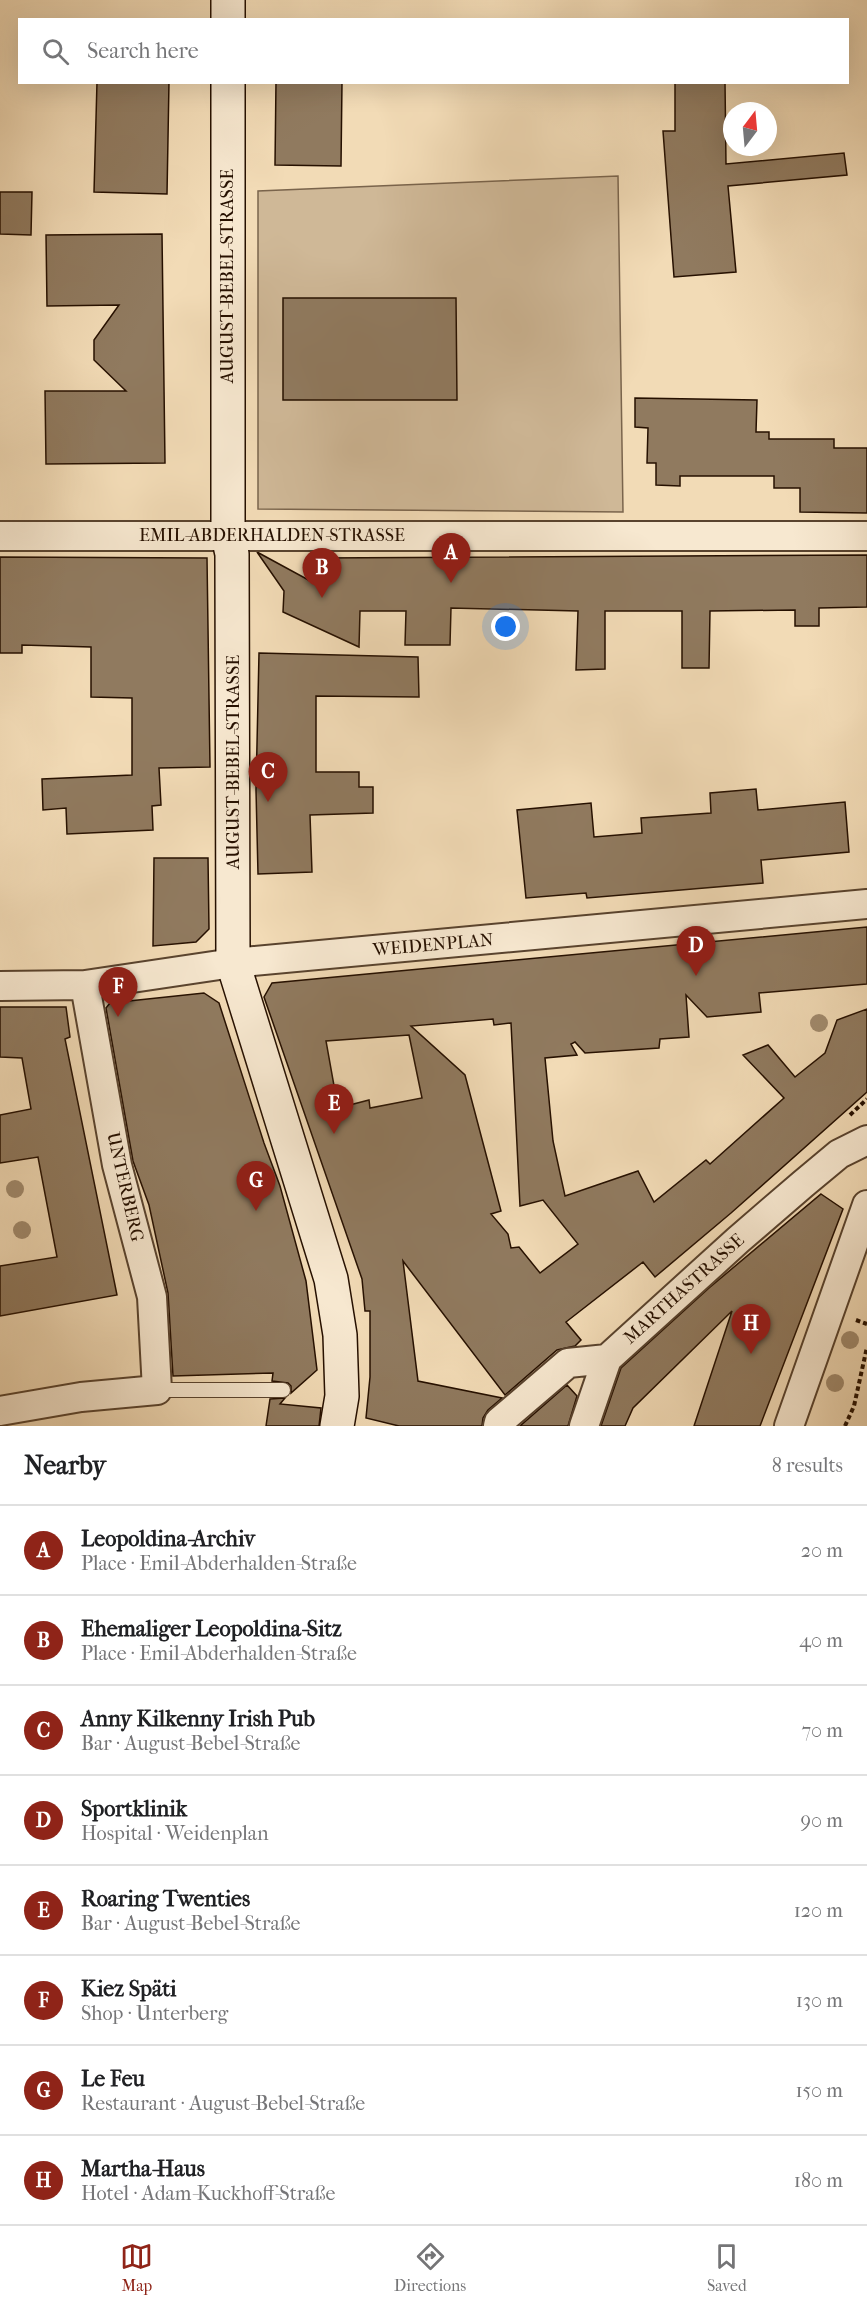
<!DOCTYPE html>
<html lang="en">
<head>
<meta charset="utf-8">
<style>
	:root { --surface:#fff; --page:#f2f2f2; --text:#202124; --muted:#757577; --line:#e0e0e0; --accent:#8f2418 }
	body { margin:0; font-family:"IM FELL French Canon",serif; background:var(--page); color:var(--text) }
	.compass { position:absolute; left:723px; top:102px; width:54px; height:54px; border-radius:50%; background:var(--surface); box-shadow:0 6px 24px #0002; rotate:16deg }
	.you { position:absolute; left:506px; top:627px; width:21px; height:21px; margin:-15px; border:4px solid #fff; border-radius:50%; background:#1a73e8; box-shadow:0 0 0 9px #1a73e833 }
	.badge { display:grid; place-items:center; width:39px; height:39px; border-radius:50%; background:var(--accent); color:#fff; font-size:20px; font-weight:700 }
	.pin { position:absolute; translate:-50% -50px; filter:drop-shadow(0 2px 3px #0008) }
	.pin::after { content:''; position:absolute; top:32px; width:21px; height:18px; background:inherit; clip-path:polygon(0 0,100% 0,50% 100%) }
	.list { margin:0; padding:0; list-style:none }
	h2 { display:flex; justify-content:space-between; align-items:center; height:78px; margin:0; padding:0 24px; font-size:26px }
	h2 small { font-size:20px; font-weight:400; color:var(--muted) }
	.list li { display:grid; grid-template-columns:39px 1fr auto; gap:18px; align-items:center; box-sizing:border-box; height:90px; padding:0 24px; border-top:2px solid var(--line) }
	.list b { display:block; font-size:22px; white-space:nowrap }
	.list p { margin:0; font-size:20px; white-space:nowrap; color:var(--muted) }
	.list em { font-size:20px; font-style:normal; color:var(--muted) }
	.icon { flex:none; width:33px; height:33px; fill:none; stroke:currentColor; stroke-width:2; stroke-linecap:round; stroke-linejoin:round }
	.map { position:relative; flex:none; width:867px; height:1426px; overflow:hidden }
	.search { position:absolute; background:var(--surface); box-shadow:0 6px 24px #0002; left:18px; right:18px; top:18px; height:66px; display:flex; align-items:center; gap:15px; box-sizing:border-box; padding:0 21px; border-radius:0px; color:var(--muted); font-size:22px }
	.sheet { height:798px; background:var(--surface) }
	nav { display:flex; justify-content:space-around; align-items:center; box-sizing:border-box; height:84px; border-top:2px solid var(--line); background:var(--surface); font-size:16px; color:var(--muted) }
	nav a { display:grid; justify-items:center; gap:3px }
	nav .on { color:var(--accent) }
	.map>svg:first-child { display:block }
	.green { fill:#cfb897; stroke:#7a644c; stroke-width:1.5 }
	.building { fill:#907a5f; stroke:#261000; stroke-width:1.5; fill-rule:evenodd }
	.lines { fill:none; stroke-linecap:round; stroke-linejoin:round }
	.lane-casing { stroke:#59432e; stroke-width:16 }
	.street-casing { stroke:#59432e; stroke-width:32 }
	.secondary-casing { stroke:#261000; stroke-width:36 }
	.path { stroke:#261000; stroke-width:4; stroke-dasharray:4.5 3; stroke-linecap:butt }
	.lane { stroke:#f7e8d0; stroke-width:14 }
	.street { stroke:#f7e8d0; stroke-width:28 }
	.secondary { stroke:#f7e8d0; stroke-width:33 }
	.tree { fill:#a28c6f }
	.labels { text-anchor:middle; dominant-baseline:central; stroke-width:4.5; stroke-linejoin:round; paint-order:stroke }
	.street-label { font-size:18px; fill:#261000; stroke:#f7e8d0 }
</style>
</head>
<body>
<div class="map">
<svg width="867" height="1426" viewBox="0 0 867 1426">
	<rect width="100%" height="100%" fill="#f2dbb6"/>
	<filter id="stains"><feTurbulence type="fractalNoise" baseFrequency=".00333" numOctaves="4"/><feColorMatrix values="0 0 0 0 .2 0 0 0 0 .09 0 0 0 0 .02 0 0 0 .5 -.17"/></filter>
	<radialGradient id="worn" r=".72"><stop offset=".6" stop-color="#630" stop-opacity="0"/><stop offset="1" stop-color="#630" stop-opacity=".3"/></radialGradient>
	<path class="green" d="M 618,176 L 623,512 L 258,509 L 258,191 Z"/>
	<path class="building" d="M 97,82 L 169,82 L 167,194 L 94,192 Z
		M 276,82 L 342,82 L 341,166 L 275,165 Z
		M 675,82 L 725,82 L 726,164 L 844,153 L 847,175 L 728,186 L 736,272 L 674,277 L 663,131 L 675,131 Z
		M 0,192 L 32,192 L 31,235 L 0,234 Z
		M 162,234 L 165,463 L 46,464 L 45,391 L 126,391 L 94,360 L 94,340 L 119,305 L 47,306 L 46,235 Z
		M 283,298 L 456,298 L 457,400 L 283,400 Z
		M 635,398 L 757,400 L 756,432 L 769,432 L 769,439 L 834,439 L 834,448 L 867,448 L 867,513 L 800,512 L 800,488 L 774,488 L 774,476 L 680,476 L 680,486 L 656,485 L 656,463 L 647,463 L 648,428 L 635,427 Z
		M 257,552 L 314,583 L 316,558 L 867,555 L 867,607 L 819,608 L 819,626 L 795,626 L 795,610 L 710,611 L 709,668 L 682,668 L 682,611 L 605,611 L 605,669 L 576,670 L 578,611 L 451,608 L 450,645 L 405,645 L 406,611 L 360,611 L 359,647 L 283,612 L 284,591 Z
		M 0,557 L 207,558 L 210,767 L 159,768 L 161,805 L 152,806 L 153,830 L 67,834 L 66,808 L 43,810 L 42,779 L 132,775 L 132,698 L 91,697 L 91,647 L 22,645 L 22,653 L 0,653 Z
		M 259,653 L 418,657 L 419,697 L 316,696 L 316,772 L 359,772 L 359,787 L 373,787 L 373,813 L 310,815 L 312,872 L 258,874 L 256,790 Z
		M 756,789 L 758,810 L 845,802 L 849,852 L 761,860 L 763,883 L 587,898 L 586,893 L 526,898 L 517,810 L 591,803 L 594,837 L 642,833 L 641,818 L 711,813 L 710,793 Z
		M 154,858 L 208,858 L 209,929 L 196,942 L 153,946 Z
		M 867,927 L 867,984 L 759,993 L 761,1012 L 707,1017 L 686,995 L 689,1037 L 660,1039 L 659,1048 L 585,1053 L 575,1042 L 571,1044 L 577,1055 L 545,1058 L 553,1141 L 565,1196 L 638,1171 L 654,1202 L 706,1160 L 710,1164 L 784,1098 L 743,1055 L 768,1045 L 795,1077 L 825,1053 L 837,1020 L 867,1009 L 867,1092 L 731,1213 L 655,1277 L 643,1262 L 566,1322 L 581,1340 L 575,1346 L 557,1350 L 505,1395 L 403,1261 L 418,1381 L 502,1398 L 488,1410 L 483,1418 L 482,1426 L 399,1426 L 366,1418 L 370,1377 L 370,1311 L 365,1311 L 362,1279 L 264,997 L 272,983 ZM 493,1019 L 494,1025 L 511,1023 L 520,1206 L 543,1200 L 578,1244 L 540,1273 L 519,1247 L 511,1248 L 508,1234 L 491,1214 L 501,1211 L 465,1075 L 411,1026 ZM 409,1035 L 422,1098 L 370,1108 L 369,1100 L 338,1108 L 326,1041 Z
		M 204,993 L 219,1003 L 264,1143 L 280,1186 L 306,1281 L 317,1370 L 291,1393 L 291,1386 L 288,1383 L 272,1381 L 273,1373 L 173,1376 L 168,1293 L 149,1205 L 133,1161 L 106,1008 L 110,1003 Z
		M 0,1007 L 66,1007 L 70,1037 L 65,1039 L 117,1295 L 0,1316 L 0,1266 L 57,1257 L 38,1157 L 0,1163 L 0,1115 L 31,1109 L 22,1058 L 0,1057 Z
		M 821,1194 L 843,1209 L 760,1426 L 694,1426 L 732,1311 L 633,1408 L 625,1426 L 601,1426 L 621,1368 L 709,1288 Z
		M 567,1385 L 577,1396 L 568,1426 L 520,1426 Z
		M 285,1398 L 280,1404 L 321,1408 L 319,1426 L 266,1426 L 270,1399 Z"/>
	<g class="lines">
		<g class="lane-casing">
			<path id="lane" d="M 157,1390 L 283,1390"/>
		</g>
		<g class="street-casing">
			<path id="street" d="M 0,536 L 867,536
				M 0,986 L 85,985 L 233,963 L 867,904
				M 0,1411 L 81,1397 L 157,1390 L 152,1297 L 117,1165 L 85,985
				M 498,1426 L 499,1422 L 568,1363 L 607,1359 L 738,1240 L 803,1184 L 839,1154 L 867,1140
				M 584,1426 L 607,1359
				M 789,1426 L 867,1205"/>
		</g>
		<g class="secondary-casing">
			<path id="secondary" d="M 228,20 L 228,0
				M 228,82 L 228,536 L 232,554 L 233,963 L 331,1279 L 340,1335 L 342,1396 L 337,1426"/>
		</g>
		<path class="path" d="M 850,1115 L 867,1099
			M 856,1320 L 867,1324
			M 845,1426 L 854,1406 L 867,1347"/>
		<use href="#lane" class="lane"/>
		<use href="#street" class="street"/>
		<use href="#secondary" class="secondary"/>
	</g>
	<g class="tree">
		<circle cx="819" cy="1023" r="9"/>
		<circle cx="15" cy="1189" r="9"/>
		<circle cx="22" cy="1230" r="9"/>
		<circle cx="850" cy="1340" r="9"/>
		<circle cx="835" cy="1383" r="9"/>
	</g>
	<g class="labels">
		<g class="street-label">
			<text transform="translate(227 276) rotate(-90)">AUGUST-BEBEL-STRASSE</text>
			<text x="272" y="535">EMIL-ABDERHALDEN-STRASSE</text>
			<text transform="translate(233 762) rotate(-90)">AUGUST-BEBEL-STRASSE</text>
			<text transform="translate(433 945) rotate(-5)">WEIDENPLAN</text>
			<text transform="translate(125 1187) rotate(77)">UNTERBERG</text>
			<text transform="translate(684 1289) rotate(-42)">MARTHASTRASSE</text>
		</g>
	</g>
	<rect width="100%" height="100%" filter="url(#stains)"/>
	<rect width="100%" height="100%" fill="url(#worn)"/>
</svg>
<svg class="compass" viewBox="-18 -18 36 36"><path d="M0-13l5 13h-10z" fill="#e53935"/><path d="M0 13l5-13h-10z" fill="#757577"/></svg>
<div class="you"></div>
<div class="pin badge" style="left:451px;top:583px">A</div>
<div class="pin badge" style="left:322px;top:598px">B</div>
<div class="pin badge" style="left:268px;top:802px">C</div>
<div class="pin badge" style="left:696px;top:976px">D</div>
<div class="pin badge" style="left:334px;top:1134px">E</div>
<div class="pin badge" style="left:118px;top:1017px">F</div>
<div class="pin badge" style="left:256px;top:1211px">G</div>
<div class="pin badge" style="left:751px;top:1354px">H</div>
<div class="search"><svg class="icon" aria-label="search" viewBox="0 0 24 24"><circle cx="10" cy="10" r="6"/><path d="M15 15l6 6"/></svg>Search here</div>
</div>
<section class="sheet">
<h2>Nearby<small>8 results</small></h2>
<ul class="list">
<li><span class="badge">A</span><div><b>Leopoldina-Archiv</b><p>Place · Emil-Abderhalden-Straße</p></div><em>20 m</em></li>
<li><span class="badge">B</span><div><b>Ehemaliger Leopoldina-Sitz</b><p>Place · Emil-Abderhalden-Straße</p></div><em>40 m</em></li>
<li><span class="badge">C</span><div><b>Anny Kilkenny Irish Pub</b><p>Bar · August-Bebel-Straße</p></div><em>70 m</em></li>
<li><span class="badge">D</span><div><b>Sportklinik</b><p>Hospital · Weidenplan</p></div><em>90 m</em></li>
<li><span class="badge">E</span><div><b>Roaring Twenties</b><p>Bar · August-Bebel-Straße</p></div><em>120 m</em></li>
<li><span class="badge">F</span><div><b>Kiez Späti</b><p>Shop · Unterberg</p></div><em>130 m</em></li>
<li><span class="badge">G</span><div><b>Le Feu</b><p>Restaurant · August-Bebel-Straße</p></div><em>150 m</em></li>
<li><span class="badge">H</span><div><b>Martha-Haus</b><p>Hotel · Adam-Kuckhoff-Straße</p></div><em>180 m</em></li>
</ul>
</section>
<nav>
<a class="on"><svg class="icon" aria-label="map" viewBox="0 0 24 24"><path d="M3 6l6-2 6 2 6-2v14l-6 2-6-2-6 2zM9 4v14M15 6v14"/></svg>Map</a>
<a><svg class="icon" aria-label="directions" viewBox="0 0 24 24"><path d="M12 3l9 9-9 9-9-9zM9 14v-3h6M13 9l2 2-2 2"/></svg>Directions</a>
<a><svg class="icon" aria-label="saved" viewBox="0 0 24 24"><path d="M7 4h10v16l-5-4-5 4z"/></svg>Saved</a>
</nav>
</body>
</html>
